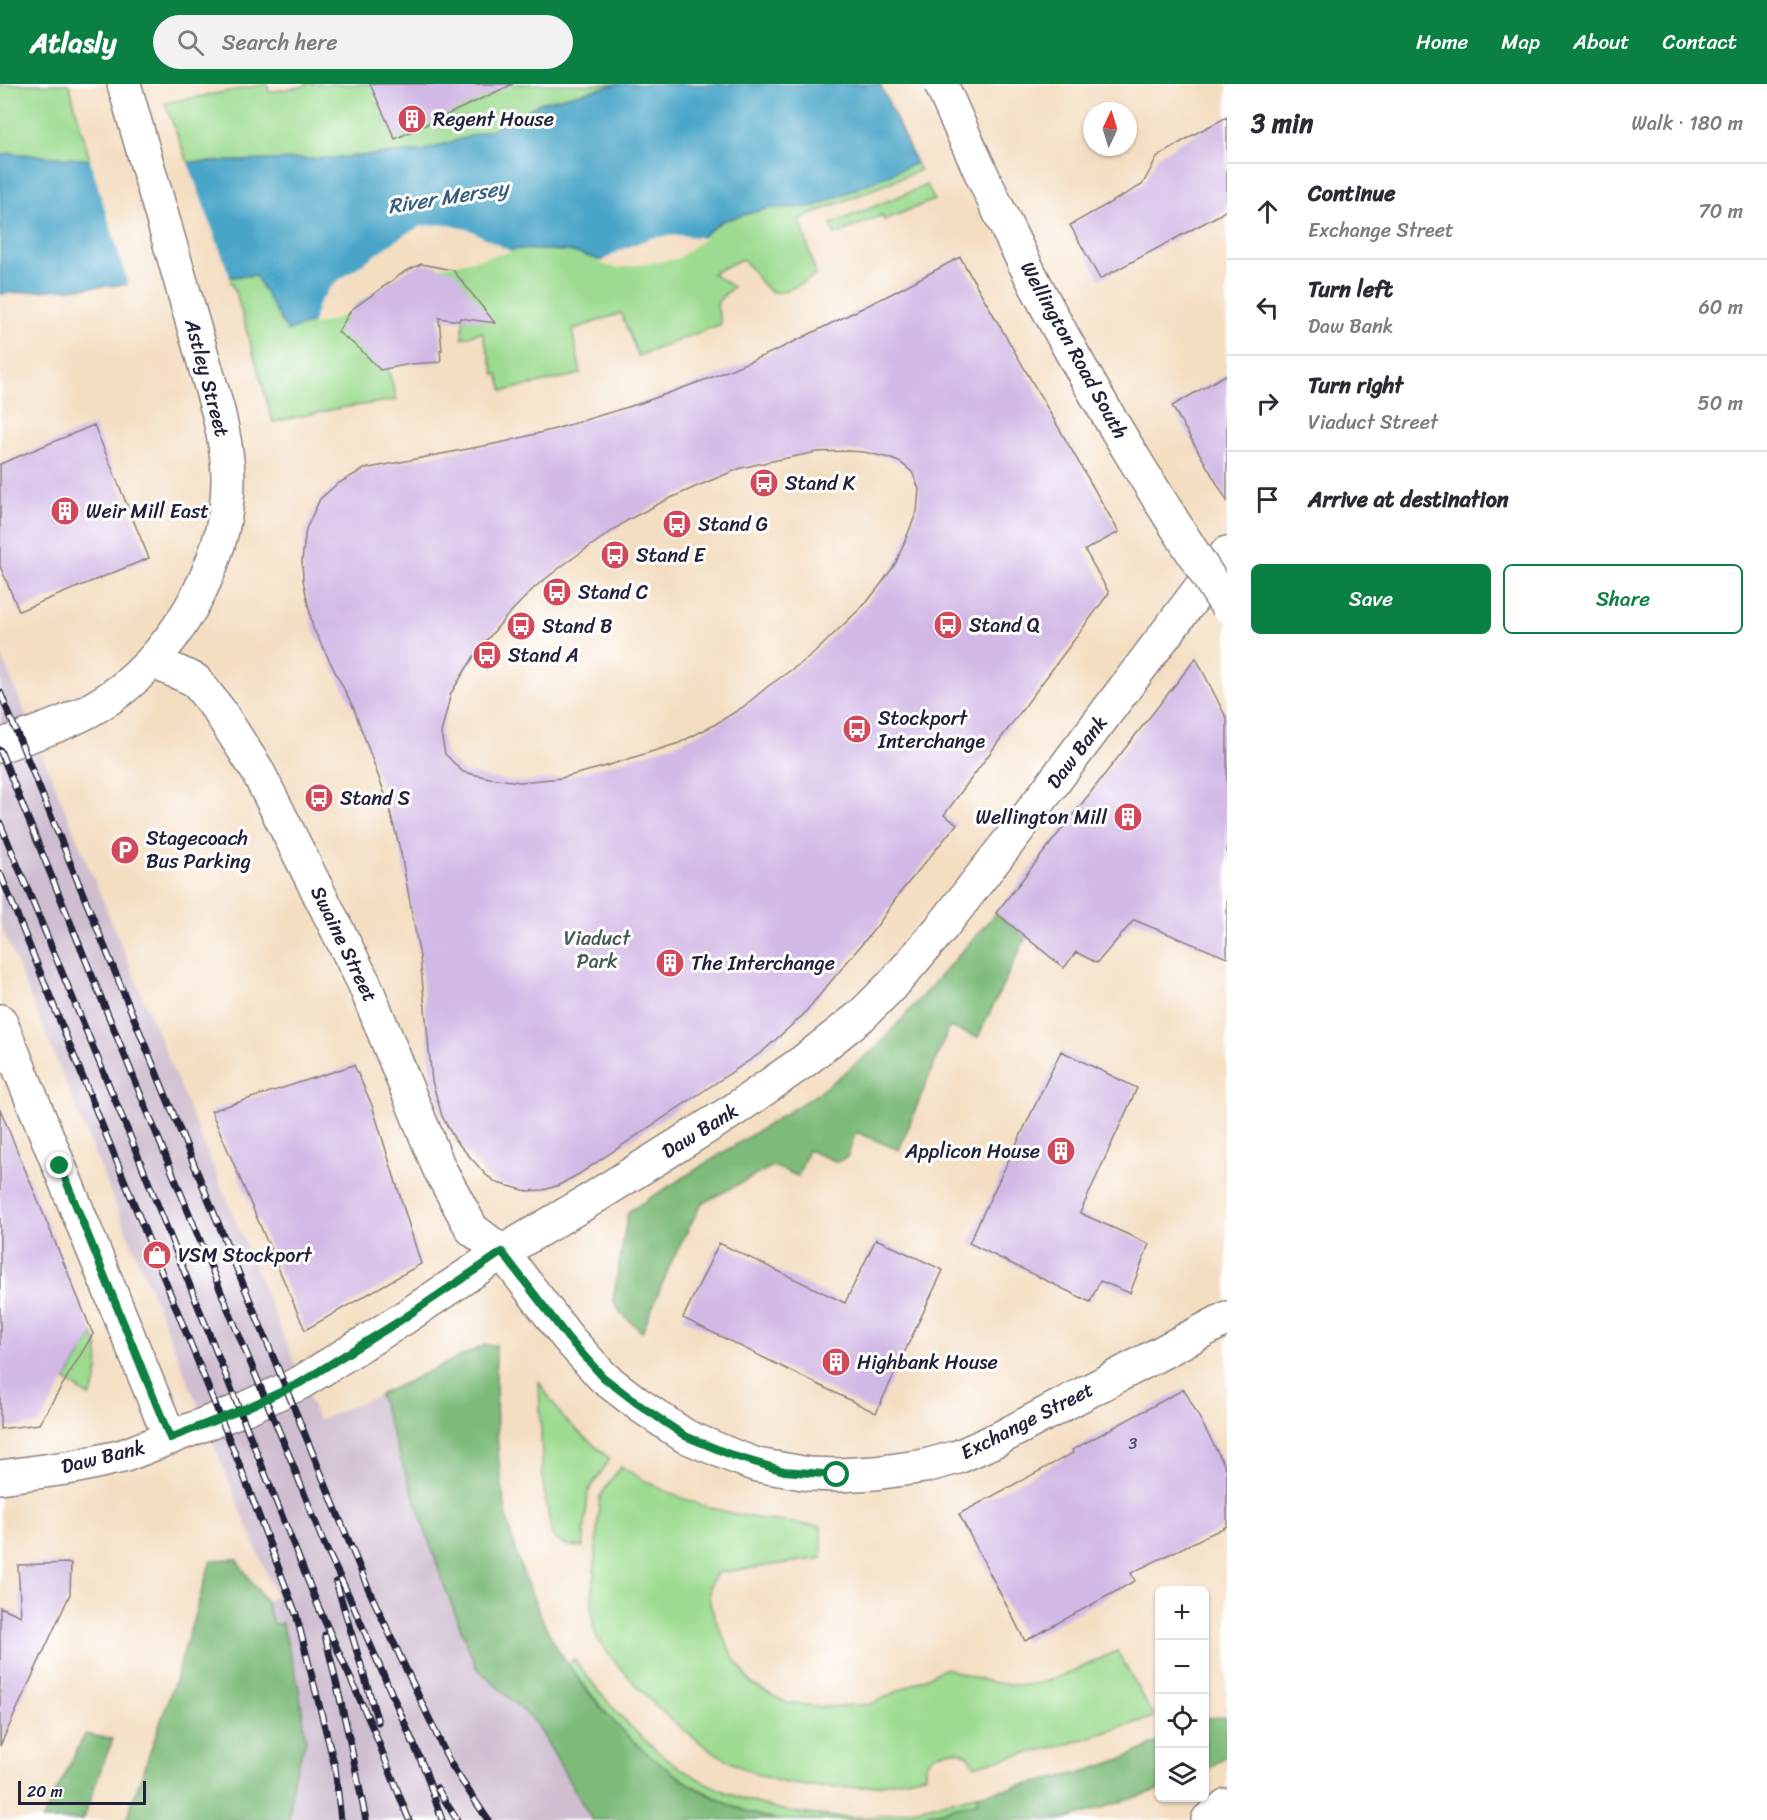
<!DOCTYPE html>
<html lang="en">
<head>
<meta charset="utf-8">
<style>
	:root { --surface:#fff; --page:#f2f2f3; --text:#2b2b33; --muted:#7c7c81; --line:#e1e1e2; --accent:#0b8043 }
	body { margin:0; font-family:Sriracha,sans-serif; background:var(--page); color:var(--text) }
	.controls { position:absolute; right:18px; bottom:18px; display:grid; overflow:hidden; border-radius:9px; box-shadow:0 2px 4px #0004 }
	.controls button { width:54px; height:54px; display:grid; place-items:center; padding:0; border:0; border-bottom:2px solid var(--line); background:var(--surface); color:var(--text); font:30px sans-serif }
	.compass { position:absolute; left:1083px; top:18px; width:54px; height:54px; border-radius:50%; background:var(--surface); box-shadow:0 2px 4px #0004; rotate:4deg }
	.scale { position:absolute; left:18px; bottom:15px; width:128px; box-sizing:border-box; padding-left:6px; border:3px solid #22223b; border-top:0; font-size:16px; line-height:21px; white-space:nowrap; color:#22223b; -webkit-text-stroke:4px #fff; paint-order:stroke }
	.stop { position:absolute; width:18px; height:18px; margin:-14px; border:4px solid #0b8043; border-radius:50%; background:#fff }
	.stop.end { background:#0b8043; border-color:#fff; box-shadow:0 2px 6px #0008 }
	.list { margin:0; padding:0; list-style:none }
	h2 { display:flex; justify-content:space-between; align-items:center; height:78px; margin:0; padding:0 24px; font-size:26px }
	h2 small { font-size:20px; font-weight:400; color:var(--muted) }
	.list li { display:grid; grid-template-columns:39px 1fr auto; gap:18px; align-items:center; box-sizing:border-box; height:96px; padding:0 24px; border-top:2px solid var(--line) }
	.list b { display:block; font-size:22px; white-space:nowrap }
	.list p { margin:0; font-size:20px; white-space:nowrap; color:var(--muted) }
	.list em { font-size:20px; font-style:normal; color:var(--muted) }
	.actions { display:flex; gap:12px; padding:18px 24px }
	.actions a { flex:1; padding:14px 0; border:2px solid var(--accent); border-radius:9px; text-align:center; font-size:21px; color:var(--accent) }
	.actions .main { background:var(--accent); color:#fff }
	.icon { flex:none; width:33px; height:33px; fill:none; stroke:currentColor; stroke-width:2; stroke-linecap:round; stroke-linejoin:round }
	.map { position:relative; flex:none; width:1227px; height:1736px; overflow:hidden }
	header { display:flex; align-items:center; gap:36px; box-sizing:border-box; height:84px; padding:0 30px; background:var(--accent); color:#fff }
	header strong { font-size:28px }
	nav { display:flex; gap:33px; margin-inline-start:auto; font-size:21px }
	.search { width:420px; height:54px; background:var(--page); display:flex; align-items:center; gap:15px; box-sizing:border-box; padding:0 21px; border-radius:33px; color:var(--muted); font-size:22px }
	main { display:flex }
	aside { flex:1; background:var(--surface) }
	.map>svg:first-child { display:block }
	.industrial { fill:#cfbdd0 }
	.green { fill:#9ddb90; stroke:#607e66; stroke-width:1.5 }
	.forest { fill:#7ebb7a; stroke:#506e5a; stroke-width:1.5 }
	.water { fill:#4aa5c8; stroke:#366482; stroke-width:1.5 }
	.pier { fill:#f4dec2 }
	.building { fill:#d2b8e5; fill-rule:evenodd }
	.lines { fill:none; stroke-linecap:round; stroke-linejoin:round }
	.street-casing { stroke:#8b807e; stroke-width:36 }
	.street { stroke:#fff; stroke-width:33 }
	.rail-casing { stroke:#22223b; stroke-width:7 }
	.rail { stroke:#fff; stroke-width:4.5; stroke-dasharray:14; stroke-linecap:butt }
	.highway-bridge-casing { stroke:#8b807e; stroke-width:36; stroke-linecap:butt }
	.highway-bridge { stroke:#fff; stroke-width:33 }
	.route { stroke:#0b8043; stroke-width:8 }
	.labels { text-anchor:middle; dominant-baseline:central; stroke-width:6; stroke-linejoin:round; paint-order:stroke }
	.number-label { font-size:16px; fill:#4e4866 }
	.poi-label { font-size:20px; fill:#22223b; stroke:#fff; text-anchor:start }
	.street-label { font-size:20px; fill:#22223b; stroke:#fff }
	.park-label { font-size:20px; fill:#475a54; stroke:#fff }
	.water-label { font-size:21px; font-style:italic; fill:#345d7a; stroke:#fff }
</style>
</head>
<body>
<header>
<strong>Atlasly</strong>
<div class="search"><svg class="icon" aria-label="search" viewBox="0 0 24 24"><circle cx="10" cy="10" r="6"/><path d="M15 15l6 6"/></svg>Search here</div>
<nav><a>Home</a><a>Map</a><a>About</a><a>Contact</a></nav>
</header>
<main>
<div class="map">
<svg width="1227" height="1736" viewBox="0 0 1227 1736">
	<rect width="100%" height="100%" fill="#fff"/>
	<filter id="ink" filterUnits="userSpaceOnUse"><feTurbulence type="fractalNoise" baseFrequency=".0167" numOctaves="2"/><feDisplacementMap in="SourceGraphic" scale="12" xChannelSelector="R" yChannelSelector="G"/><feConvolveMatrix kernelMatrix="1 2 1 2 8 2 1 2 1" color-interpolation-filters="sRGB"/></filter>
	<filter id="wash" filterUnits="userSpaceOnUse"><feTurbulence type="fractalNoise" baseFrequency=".008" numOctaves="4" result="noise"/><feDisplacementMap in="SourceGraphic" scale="24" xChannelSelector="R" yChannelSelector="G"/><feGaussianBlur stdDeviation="1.35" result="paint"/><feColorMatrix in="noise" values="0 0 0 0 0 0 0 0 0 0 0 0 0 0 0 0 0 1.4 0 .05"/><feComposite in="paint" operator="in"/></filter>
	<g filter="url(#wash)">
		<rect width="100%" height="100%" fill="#f4dec2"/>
		<path class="industrial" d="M 0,568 L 318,1336 L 379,1311 L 444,1501 L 512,1618 L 536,1639 L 592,1736 L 289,1736 L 293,1694 L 306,1656 L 299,1604 L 282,1539 L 275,1541 L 266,1518 L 276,1512 L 0,839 Z"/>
		<path class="green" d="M 0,0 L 69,0 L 90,76 L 9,69 L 0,72 Z
			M 267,0 L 269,8 L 305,2 L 305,0 L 618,0 L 540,19 L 496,44 L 422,67 L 331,74 L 188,79 L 165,19 Z
			M 916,79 L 920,86 L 800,135 L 816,191 C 805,197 778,216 767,205 C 758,197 753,185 742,175 L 712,189 L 733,203 C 714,220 715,216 721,240 L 638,272 L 621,229 L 572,246 L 581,290 L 503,307 L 498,290 L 495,291 L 482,248 L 462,254 L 464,225 L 450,222 L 386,278 L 397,316 L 340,324 L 273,338 L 236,209 L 229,193 L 430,183 L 517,165 L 569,167 L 617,181 L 676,172 L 722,137 L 769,124 L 813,123 Z
			M 927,101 L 934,116 L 884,136 L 882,131 L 835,151 L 831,140 Z
			M 93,1250 C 102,1272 100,1292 90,1313 L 66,1296 Z
			M 539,1298 L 564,1335 L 610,1375 L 588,1408 L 583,1463 L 570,1462 L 561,1459 L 552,1451 L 543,1399 Z
			M 621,1382 C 684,1424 747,1436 821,1442 L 822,1474 L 717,1489 L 709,1503 L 710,1521 L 721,1548 L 736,1578 L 753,1601 L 787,1619 L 825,1623 L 871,1620 L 946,1584 C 969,1593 997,1602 1022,1601 C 1053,1600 1089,1579 1117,1567 L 1154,1633 L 1072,1659 L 975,1681 C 972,1677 970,1672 965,1670 C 954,1663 930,1668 926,1681 C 925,1682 925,1691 925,1691 C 904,1695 882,1701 861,1703 C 839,1705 815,1703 793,1700 C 730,1691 667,1637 627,1591 C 617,1580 605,1568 598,1555 C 591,1544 592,1528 592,1515 L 600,1412 Z
			M 574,1575 C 599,1609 627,1643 660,1669 C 719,1716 794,1736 869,1733 C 905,1730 941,1719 977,1711 L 978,1718 L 904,1736 L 777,1736 L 766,1734 L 732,1722 L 692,1701 L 653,1675 L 619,1645 L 568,1581 Z"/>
		<path class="forest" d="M 996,829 L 1026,853 L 978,953 L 949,943 L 899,1066 L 856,1048 L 847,1073 L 837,1078 L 808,1066 L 798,1092 L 773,1082 L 701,1120 L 671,1179 L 642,1248 L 620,1228 L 613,1216 L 628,1128 L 817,1010 L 876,964 Z
			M 485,1261 L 496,1261 C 496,1318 495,1376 507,1433 C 513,1465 524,1494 537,1523 C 544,1540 552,1557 562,1572 C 612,1648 686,1716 777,1736 L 592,1736 L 536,1639 L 476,1583 L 444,1501 L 379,1311 Z
			M 236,1475 L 266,1518 L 274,1541 L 282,1539 L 299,1604 L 306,1656 L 293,1694 L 289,1736 L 126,1736 L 175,1597 L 211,1476 Z
			M 1227,1633 L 1227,1671 L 1205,1688 L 1205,1634 Z
			M 85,1650 L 113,1655 L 102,1682 L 83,1736 L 42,1736 Z
			M 1159,1657 L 1159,1706 L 1064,1736 L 904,1736 L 978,1718 L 977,1711 C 1038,1697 1105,1689 1159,1657 Z"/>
		<path class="water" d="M 618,0 L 880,0 L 916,79 L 813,123 L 769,124 L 722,137 L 676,172 L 617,181 L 569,167 L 517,165 L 430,183 L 363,223 L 287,247 L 255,191 L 0,210 L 0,72 L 9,69 L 136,80 L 331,74 L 422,67 L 496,44 L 540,19 Z"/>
		<path class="pier" d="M 89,73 L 137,77 L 187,76 L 231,196 L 129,203 Z
			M 445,140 L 470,146 L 512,168 L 440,183 L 424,181 L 410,185 L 356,221 L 348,231 L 312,242 L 318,220 L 330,204 L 336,198 L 407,149 L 422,142 Z
			M 678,151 L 705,154 L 677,175 L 617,184 L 599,179 L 619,167 L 650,154 Z"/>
		<g id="blocks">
			<path class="building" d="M 370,0 L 513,0 L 395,55 Z
				M 1227,33 L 1227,125 L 1219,131 L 1100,195 L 1070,141 L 1142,101 L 1158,72 L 1198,48 Z
				M 960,173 L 1119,448 L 1085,466 L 1109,509 L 944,731 L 957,740 L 899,810 L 877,842 L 803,931 L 762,968 L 579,1090 L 559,1101 L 544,1106 L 527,1107 L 497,1099 L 486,1091 L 455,1056 L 442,1032 L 432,997 L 420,873 L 401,769 L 387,716 L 354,625 L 313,544 L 303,496 L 302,476 L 306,445 L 320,415 L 337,400 L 364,385 L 504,358 L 555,345 L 641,319 L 710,294 L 777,266 L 891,210 ZM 847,367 L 864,368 L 889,374 L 901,379 L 912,388 L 919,405 L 917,427 L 896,479 L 881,500 L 867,518 L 811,572 L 767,603 L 743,623 L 714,641 L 679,659 L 603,683 L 561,694 L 520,698 L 490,694 L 463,688 L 445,670 L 441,649 L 451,609 L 476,569 L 506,533 L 535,503 L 566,479 L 628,436 L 664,417 L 700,401 L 741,384 L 777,376 L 817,368 Z
				M 421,180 L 453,186 L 495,239 L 460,234 L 459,237 L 439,234 L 442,266 L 440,266 L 441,278 L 410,280 L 380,286 L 360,265 L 338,248 L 351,226 L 404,188 Z
				M 1227,290 L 1227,417 L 1172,322 Z
				M 94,341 L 149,474 L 19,527 L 0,482 L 0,380 Z
				M 1196,574 L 1227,635 L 1227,874 L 1134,836 L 1097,879 L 1076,868 L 1064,884 L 996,829 Z
				M 1061,967 L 1137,1004 L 1080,1129 L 1149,1160 L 1130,1209 L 1100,1197 L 1090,1218 L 969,1159 Z
				M 354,981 L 372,1021 L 421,1180 L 305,1246 L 211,1027 Z
				M 0,1025 L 93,1250 L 39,1340 L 0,1345 Z
				M 876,1155 L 943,1186 L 876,1329 L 683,1234 L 719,1159 L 845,1219 Z
				M 1184,1305 L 1227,1386 L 1227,1442 L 1131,1489 L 1135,1497 L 1025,1557 L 959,1430 L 1073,1369 L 1072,1366 Z
				M 71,1479 L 70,1510 L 0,1662 L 0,1523 L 21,1532 L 18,1481 Z"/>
		</g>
	</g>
	<g filter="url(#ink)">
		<use href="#blocks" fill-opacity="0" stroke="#8b807e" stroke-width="1.5"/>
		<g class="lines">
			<g class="street-casing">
				<path id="street" d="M 152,577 L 195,596 L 218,625 L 257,686 L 364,899 L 439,1084 L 472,1145 L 502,1168 L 568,1254 L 603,1293 L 638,1320 L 685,1352 L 733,1372 L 757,1381 L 809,1390 L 837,1391 L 875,1389 L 925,1382 L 958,1373 L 998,1355 L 1227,1234
					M 0,662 C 32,650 67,640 97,622 C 171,579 229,480 228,394 C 228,371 223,349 218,327 L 124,0
					M 0,937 L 170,1354
					M 0,1393 L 74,1383 L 123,1372 L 246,1324 L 300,1299 L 401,1236 L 502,1168 L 582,1121 L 734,1026 L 804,977 L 861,932 L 895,898 L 942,843 L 1010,756 L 1227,469
					M 1208,1736 L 1227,1721"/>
			</g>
			<use href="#street" class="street"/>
			<g class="rail-casing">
				<path id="rail" d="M 0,608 L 368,1504 L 450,1679 L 488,1736
					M 0,666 L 228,1225 L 291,1376 L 324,1460 L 349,1512 L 425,1686 L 442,1736
					M 0,739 L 132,1057 L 318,1522 L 374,1647 L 409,1736
					M 0,789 L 240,1382 L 296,1530 L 335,1683 L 341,1736
					M 336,1498 L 378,1638
					M 325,1551 L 349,1653 L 366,1736
					M 437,1704 L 457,1736"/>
			</g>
			<use href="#rail" class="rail"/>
			<g class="highway-bridge-casing">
				<path id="highway-bridge" d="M 941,0 C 971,68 1002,136 1036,202 C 1093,312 1160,418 1227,522"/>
			</g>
			<use href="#highway-bridge" class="highway-bridge"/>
		</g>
	</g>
	<g class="lines" filter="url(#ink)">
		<path class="route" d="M 60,1082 L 170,1354 L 246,1324 L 300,1299 L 401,1236 L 502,1168 L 568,1254 L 603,1293 L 638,1320 L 685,1352 L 734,1372 L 784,1387 L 837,1391"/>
	</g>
	<defs>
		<g id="building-disc" transform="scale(1.5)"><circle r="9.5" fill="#d1495b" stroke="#fff"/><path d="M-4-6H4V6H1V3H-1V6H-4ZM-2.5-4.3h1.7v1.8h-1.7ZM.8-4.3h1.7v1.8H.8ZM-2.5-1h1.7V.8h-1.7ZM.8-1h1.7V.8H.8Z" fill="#fff"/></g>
		<g id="bus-disc" transform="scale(1.5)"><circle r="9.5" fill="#d1495b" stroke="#fff"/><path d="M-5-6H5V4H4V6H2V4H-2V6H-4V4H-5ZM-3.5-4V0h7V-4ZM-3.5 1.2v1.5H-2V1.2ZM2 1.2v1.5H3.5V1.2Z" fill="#fff"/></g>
		<g id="parking-disc" transform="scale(1.5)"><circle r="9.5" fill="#d1495b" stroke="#fff"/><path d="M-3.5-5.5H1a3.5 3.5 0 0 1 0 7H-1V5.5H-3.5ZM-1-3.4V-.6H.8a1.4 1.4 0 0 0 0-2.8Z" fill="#fff"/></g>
		<g id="shop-disc" transform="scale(1.5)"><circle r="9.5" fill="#d1495b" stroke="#fff"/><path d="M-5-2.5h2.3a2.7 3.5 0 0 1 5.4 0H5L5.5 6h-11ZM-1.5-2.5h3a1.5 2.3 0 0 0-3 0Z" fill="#fff"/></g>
	</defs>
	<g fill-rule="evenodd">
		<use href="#building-disc" x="412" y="35"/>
		<use href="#bus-disc" x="764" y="399"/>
		<use href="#building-disc" x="65" y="427"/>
		<use href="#bus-disc" x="677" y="440"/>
		<use href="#bus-disc" x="615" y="471"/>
		<use href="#bus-disc" x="557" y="508"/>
		<use href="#bus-disc" x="948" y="541"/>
		<use href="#bus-disc" x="521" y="542"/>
		<use href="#bus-disc" x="487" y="571"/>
		<use href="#bus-disc" x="857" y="645"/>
		<use href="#bus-disc" x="319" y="714"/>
		<use href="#building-disc" x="1128" y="733"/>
		<use href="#parking-disc" x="125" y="766"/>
		<use href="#building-disc" x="670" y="879"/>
		<use href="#building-disc" x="1061" y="1067"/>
		<use href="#shop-disc" x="157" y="1171"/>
		<use href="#building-disc" x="836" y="1278"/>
	</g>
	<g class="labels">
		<g class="number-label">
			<text x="1133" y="1359">3</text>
		</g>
		<g class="poi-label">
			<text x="433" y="35">Regent House</text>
			<text x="785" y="399">Stand K</text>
			<text x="86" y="427">Weir Mill East</text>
			<text x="698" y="440">Stand G</text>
			<text x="636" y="471">Stand E</text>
			<text x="578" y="508">Stand C</text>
			<text x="969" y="541">Stand Q</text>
			<text x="542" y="542">Stand B</text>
			<text x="508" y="571">Stand A</text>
			<text x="878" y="634">Stockport<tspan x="878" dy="23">Interchange</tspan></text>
			<text x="340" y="714">Stand S</text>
			<text x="1107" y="733" text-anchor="end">Wellington Mill</text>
			<text x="146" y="754">Stagecoach<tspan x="146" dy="23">Bus Parking</tspan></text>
			<text x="691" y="879">The Interchange</text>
			<text x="1040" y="1067" text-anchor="end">Applicon House</text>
			<text x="178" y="1171">VSM Stockport</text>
			<text x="857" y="1278">Highbank House</text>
		</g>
		<g class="street-label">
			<text transform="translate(1074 266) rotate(61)">Wellington Road South</text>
			<text transform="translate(207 294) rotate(75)">Astley Street</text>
			<text transform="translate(1077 668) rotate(-53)">Daw Bank</text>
			<text transform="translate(344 860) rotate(64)">Swaine Street</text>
			<text transform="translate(700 1047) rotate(-32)">Daw Bank</text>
			<text transform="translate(1027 1337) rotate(-27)">Exchange Street</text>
			<text transform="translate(103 1373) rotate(-14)">Daw Bank</text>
		</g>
		<g class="park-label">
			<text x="597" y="854">Viaduct<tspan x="597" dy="23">Park</tspan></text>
		</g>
		<g class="water-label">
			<text transform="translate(448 113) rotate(-9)">River Mersey</text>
		</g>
	</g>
</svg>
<div class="controls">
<button>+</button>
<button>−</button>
<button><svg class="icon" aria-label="locate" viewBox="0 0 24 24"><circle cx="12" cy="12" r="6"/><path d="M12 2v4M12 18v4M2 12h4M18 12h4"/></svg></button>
<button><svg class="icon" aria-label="layers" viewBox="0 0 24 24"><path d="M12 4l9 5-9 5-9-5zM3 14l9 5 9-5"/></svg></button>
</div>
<svg class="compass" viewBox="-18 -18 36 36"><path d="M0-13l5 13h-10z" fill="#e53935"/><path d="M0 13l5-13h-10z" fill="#7c7c81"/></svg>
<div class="scale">20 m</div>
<div class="stop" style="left:837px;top:1391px"></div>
<div class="stop end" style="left:60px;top:1082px"></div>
</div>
<aside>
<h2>3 min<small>Walk · 180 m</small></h2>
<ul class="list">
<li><svg class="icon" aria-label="ahead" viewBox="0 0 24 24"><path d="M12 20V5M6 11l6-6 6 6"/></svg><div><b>Continue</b><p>Exchange Street</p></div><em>70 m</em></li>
<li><svg class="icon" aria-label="left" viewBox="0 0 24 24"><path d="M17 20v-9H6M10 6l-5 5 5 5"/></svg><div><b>Turn left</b><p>Daw Bank</p></div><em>60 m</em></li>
<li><svg class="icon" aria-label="right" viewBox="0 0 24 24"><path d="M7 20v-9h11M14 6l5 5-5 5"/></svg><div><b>Turn right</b><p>Viaduct Street</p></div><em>50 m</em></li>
<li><svg class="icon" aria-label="arrive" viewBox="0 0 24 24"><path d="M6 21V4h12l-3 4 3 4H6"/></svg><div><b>Arrive at destination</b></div></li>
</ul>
<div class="actions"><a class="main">Save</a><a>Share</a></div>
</aside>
</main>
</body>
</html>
